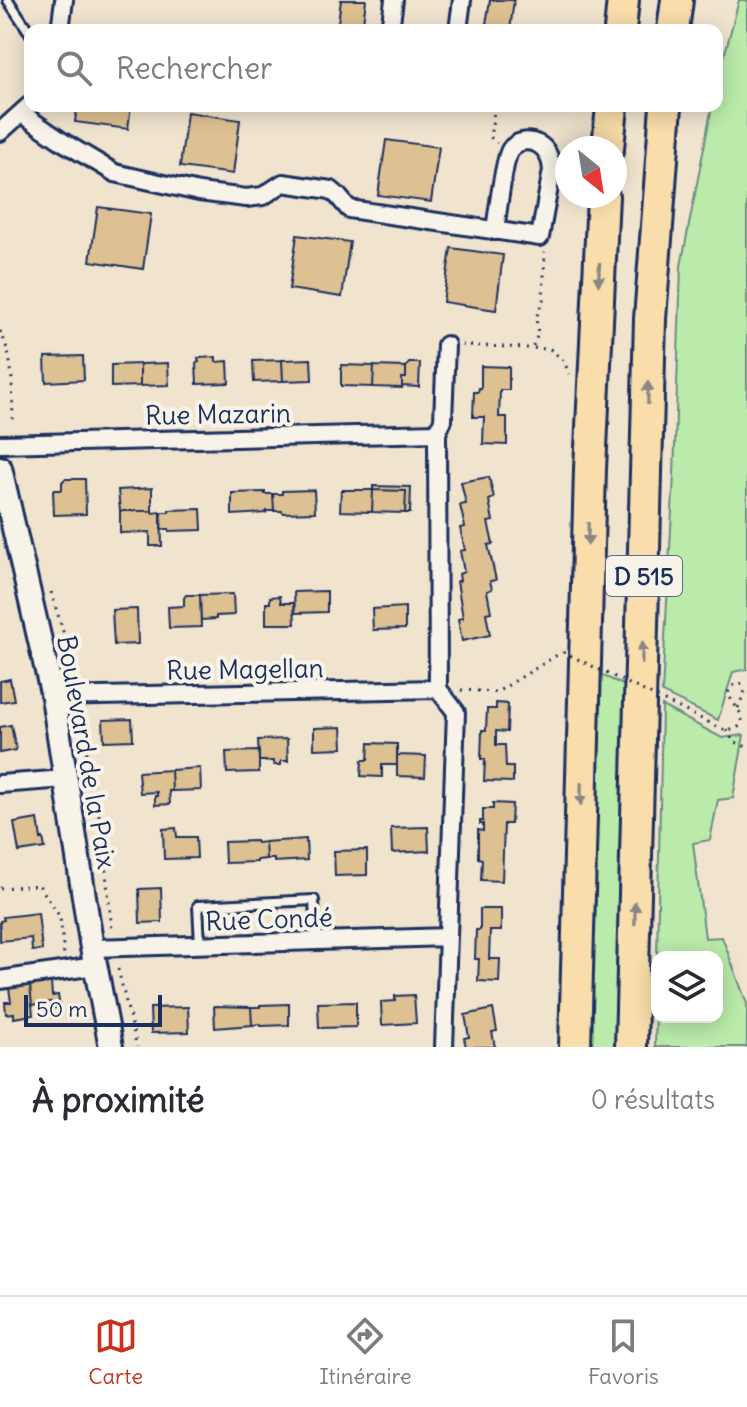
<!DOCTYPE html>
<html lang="fr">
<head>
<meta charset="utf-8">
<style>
	:root { --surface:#fff; --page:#f7f7f7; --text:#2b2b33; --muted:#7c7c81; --line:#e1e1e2; --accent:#c8321e }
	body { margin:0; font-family:Delius,sans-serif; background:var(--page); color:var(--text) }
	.controls { position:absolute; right:24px; bottom:24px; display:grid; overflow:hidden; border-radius:16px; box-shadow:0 4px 20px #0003 }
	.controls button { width:72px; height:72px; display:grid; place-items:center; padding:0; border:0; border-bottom:2px solid var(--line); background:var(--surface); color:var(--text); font:40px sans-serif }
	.compass { position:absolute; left:555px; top:136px; width:72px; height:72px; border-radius:50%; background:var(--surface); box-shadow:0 4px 20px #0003; rotate:150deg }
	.scale { position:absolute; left:24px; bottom:20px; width:138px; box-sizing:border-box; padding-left:8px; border:4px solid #1b2f5e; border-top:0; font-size:22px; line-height:28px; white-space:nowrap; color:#1b2f5e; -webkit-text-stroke:6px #f7f3e8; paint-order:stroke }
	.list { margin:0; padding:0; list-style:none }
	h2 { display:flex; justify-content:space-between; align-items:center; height:104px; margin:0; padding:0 32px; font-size:34px }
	h2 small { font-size:26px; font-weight:400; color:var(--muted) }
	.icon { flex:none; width:44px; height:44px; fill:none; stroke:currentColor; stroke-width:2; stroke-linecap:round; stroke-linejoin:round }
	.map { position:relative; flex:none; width:747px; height:1047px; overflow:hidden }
	.search { position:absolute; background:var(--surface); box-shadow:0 4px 20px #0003; left:24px; right:24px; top:24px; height:88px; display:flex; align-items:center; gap:20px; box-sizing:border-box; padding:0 28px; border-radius:16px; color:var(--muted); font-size:30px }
	.sheet { height:248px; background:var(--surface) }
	nav { display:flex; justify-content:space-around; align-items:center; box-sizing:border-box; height:112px; border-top:2px solid var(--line); background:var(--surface); font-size:22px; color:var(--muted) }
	nav a { display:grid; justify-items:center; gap:4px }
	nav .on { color:var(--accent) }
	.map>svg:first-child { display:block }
	.green { fill:#baebaa; stroke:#6a8d84; stroke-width:2 }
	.building { fill:#dec192; stroke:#1b2f5e; stroke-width:2 }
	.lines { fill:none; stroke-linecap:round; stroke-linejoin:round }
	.lane-casing { stroke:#1b2f5e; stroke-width:14 }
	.street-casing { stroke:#1b2f5e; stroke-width:22 }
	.secondary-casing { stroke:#1b2f5e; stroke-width:28 }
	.highway-casing { stroke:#1b2f5e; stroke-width:36 }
	.path { stroke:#1b2f5e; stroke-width:3; stroke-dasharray:2 6; stroke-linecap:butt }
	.lane { stroke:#f7f3e8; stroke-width:8 }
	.street { stroke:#f7f3e8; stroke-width:16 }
	.secondary { stroke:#f7f3e8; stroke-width:22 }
	.highway { stroke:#f9ddab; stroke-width:30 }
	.path-bridge { stroke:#1b2f5e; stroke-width:3; stroke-dasharray:2 6; stroke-linecap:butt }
	.oneway { fill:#8a8684 }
	.labels { text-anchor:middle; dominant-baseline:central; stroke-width:8; stroke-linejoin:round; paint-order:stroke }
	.shield { fill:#f7f3e8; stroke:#5d6a87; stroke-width:2 }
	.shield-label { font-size:24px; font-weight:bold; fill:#1b2f5e }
	.street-label { font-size:26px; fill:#1b2f5e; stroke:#f7f3e8 }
</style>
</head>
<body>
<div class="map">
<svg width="747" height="1047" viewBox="0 0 747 1047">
	<rect width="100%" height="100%" fill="#f0e4ce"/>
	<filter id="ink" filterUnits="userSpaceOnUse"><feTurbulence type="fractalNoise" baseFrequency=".0125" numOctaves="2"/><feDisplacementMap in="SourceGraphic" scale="16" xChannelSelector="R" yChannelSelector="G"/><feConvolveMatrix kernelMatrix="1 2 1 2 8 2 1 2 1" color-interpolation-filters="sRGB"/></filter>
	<g filter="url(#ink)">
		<path class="green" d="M 739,0 L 747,0 L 747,669 L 733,672 L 718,720 L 662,693 L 674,474 L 681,266 L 712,106 L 717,106 L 717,83 Z
			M 597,673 L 630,688 L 618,1047 L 588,1047 Z
			M 662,706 L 722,738 L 744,735 L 733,798 L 718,800 L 710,840 L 693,843 L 705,938 L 722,937 L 747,1004 L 747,1047 L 655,1047 L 657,966 L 657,1017 L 717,1017 L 717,957 L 657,957 Z"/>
		<path class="building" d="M 341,0 L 366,0 L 362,30 L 337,30 Z
			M 490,0 L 514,0 L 510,30 L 485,30 Z
			M 77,106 L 131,106 L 128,129 L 75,122 Z
			M 187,112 L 240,120 L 233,174 L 180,167 Z
			M 386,140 L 439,147 L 431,202 L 378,195 Z
			M 98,207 L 151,214 L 143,269 L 90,261 Z
			M 297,235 L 350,242 L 342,297 L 289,289 Z
			M 451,248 L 503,255 L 496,310 L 443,302 Z
			M 83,356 L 84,380 L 46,382 L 45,357 Z
			M 216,357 L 216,362 L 228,361 L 229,383 L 197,384 L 196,363 L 199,362 L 198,358 Z
			M 311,359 L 312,380 L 283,381 L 282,360 Z
			M 282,360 L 283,381 L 254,382 L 253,361 Z
			M 168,363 L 169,385 L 140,386 L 140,364 Z
			M 409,363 L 420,363 L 419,387 L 402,386 L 402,378 L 406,378 L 406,367 Z
			M 140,364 L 140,386 L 111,387 L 111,365 Z
			M 341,365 L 374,366 L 373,387 L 341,386 Z
			M 374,366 L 406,367 L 406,378 L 402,378 L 402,388 L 373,387 Z
			M 481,366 L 509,367 L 509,390 L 500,390 L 499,417 L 507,417 L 507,445 L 483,444 L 484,417 L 473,417 L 474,392 L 478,392 L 479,388 L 481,389 Z
			M 489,477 L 494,498 L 489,500 L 493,521 L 488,522 L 493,544 L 488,545 L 496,580 L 490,581 L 492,589 L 487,591 L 491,612 L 486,613 L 490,635 L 462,641 L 458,619 L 463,618 L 457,581 L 460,581 L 459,574 L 464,572 L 460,551 L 465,550 L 460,528 L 465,527 L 460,505 L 466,504 L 461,482 Z
			M 65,479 L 85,479 L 86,514 L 54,515 L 53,490 L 62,490 L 62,482 Z
			M 373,486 L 411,487 L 410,513 L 405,513 L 406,491 L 373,490 Z
			M 152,488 L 152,511 L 120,511 L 118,490 Z
			M 314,490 L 315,512 L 283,513 L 282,511 L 274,511 L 273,494 L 282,494 L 282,491 Z
			M 341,490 L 373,490 L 372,512 L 340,511 Z
			M 373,490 L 406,491 L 405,513 L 372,512 Z
			M 265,492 L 265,494 L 273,494 L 274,511 L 266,511 L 266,513 L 232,515 L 232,493 Z
			M 201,509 L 202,530 L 169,531 L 169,529 L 161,529 L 161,512 L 169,512 L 169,510 Z
			M 120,511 L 152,511 L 152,513 L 161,512 L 162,546 L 150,546 L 150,532 L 120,533 Z
			M 327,591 L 327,612 L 295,613 L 294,592 Z
			M 233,594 L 234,615 L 216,616 L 216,619 L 201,620 L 200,595 Z
			M 186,595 L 200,595 L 201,627 L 169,628 L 168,607 L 184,606 L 184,598 Z
			M 280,596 L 281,603 L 294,603 L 295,624 L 266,624 L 266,603 L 270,603 L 270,597 Z
			M 405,607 L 405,629 L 373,630 L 372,609 Z
			M 137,609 L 138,644 L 114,645 L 112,610 Z
			M 10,679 L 14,700 L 0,702 L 0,681 Z
			M 496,703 L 508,704 L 507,732 L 496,731 L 496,745 L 505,745 L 506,767 L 513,767 L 513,782 L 484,781 L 485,759 L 481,759 L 482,730 L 486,730 L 487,709 L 496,709 Z
			M 132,719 L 133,740 L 104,741 L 103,720 Z
			M 11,725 L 16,750 L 0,753 L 0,727 Z
			M 342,727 L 343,748 L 314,749 L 314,728 Z
			M 287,739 L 288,761 L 281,761 L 281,765 L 274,765 L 274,761 L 259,761 L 258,740 Z
			M 369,743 L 397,744 L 397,765 L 382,765 L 382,777 L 361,776 L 362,760 L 368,760 Z
			M 259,751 L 259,772 L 227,773 L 226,752 Z
			M 397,755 L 426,756 L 425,777 L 397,776 Z
			M 200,768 L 201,790 L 172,791 L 171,770 Z
			M 171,770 L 172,791 L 169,791 L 170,804 L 155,805 L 155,796 L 157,796 L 157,792 L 140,793 L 138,772 Z
			M 493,803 L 512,804 L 511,824 L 504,824 L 502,881 L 481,880 L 482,859 L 478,858 L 478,830 L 483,831 L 483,824 L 480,824 L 480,821 L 483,821 L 483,809 L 493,809 Z
			M 38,819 L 41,839 L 43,838 L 45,848 L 19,852 L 14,823 Z
			M 428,827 L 429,851 L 392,853 L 391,828 Z
			M 176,828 L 177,837 L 196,837 L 197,858 L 164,859 L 163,829 Z
			M 306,839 L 307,860 L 274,862 L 274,859 L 266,859 L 265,842 Z
			M 256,841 L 257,843 L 265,842 L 266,859 L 257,860 L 257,862 L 225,863 L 224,842 Z
			M 367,850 L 367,875 L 335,876 L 334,851 Z
			M 161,888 L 162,922 L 140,923 L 139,889 Z
			M 480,909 L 501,909 L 501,931 L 490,931 L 489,959 L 500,959 L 499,982 L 478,981 L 479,959 L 475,959 L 476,930 L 480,930 Z
			M 38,913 L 42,950 L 32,951 L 31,938 L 0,941 L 0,921 L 4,920 L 3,917 Z
			M 51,982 L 52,996 L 58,995 L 60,1008 L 52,1008 L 51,1002 L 32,1005 L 30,985 Z
			M 30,985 L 33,1015 L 14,1018 L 14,1013 L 6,1014 L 5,1002 L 11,1002 L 9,988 Z
			M 414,995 L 416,1023 L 382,1025 L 381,1002 L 395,1001 L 395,996 Z
			M 356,1002 L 356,1027 L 319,1028 L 318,1003 Z
			M 289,1004 L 289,1025 L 261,1026 L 260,1024 L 252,1025 L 251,1007 L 260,1007 L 260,1005 Z
			M 214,1006 L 251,1007 L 252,1025 L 215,1028 Z
			M 188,1007 L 189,1032 L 151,1033 L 150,1008 Z
			M 493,1009 L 497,1031 L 492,1032 L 495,1047 L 466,1047 L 464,1038 L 469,1037 L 465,1015 Z"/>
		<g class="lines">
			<g class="lane-casing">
				<path id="lane" d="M 8,0 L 30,33
					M 200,944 L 198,906 L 314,900 L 316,941"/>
			</g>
			<g class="street-casing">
				<path id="street" d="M 60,30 L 64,0
					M 390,30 L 394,0
					M 458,30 L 462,0
					M 21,113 L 63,142 L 115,173 L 199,192 L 246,198 L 263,196 L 283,183 L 331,190 L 337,195 L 349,209 L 540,237 L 552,170 C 551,160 548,149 538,144 C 528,139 516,141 510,150 C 504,159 497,216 495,231
					M 0,132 L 30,105
					M 0,444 L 437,433
					M 53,697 L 438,689
					M 0,784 L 65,779
					M 92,948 L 448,937
					M 0,980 L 95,966
					M 444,1047 L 456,712 L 438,689 L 437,433 L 443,420 L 446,345"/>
			</g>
			<g class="secondary-casing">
				<path id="secondary" d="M 0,468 L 53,697 L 92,948 L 111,1047"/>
			</g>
			<g class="highway-casing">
				<path id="highway" d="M 620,30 L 623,0
					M 673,30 L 677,0
					M 608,148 L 612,106
					M 575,1047 L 590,469 L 603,196
					M 631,1047 L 650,319 L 666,106"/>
			</g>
			<path class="path" d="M 495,106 L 490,137 L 497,143
				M 0,331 C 15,360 12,393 13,425
				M 462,345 L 550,349 L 564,361 L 569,374
				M 533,346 L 538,334 L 536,318 L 543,300 L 545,252
				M 51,592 L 68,648 L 74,681
				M 461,690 L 497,692 L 562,652
				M 738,708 L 747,686
				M 79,712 L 101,826 L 112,930
				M 708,722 C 713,724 720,729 726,730 C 735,731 745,726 741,715 C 738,707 731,702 728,693 L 732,686 L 747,682
				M 727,730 L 733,741 L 747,747
				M 0,888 L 39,885 L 60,917 L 64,955
				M 118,969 L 137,1047"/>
			<use href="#lane" class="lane"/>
			<use href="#street" class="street"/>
			<use href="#secondary" class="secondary"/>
			<use href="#highway" class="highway"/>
			<path class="path-bridge" d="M 563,652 L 708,722"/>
		</g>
		<defs><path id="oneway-solid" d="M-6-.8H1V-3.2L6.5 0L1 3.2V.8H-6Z" transform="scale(2)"/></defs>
		<g class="oneway">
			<use href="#oneway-solid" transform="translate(599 274) rotate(93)"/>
			<use href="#oneway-solid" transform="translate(648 393) rotate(-89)"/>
			<use href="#oneway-solid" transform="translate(588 534) rotate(91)"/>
			<use href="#oneway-solid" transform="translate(642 653) rotate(-89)"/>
			<use href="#oneway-solid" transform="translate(581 794) rotate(91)"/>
			<use href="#oneway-solid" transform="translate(635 913) rotate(-89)"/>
		</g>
	</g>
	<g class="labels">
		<rect class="shield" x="606" y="556" width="76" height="40" rx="6"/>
		<g class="shield-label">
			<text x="644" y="576">D 515</text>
		</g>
		<g class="street-label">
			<text transform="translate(218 414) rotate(-1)">Rue Mazarin</text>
			<text transform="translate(245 669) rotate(-1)">Rue Magellan</text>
			<text transform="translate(87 752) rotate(80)">Boulevard de la Paix</text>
			<text transform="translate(269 919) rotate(-2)">Rue Condé</text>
		</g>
	</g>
</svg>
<div class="controls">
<button><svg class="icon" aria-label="layers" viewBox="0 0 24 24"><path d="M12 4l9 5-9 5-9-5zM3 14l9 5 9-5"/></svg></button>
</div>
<svg class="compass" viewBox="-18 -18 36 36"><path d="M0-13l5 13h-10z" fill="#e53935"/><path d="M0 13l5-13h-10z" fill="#7c7c81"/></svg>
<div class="scale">50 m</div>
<div class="search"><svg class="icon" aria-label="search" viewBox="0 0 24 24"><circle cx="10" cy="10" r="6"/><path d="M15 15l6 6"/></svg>Rechercher</div>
</div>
<section class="sheet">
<h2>À proximité<small>0 résultats</small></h2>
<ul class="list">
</ul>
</section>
<nav>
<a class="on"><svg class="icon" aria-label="map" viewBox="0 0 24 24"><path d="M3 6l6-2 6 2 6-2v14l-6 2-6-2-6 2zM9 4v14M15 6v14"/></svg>Carte</a>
<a><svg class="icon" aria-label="directions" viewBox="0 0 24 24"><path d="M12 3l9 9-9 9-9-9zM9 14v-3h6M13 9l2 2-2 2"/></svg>Itinéraire</a>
<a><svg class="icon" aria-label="saved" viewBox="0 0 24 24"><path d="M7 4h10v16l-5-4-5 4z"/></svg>Favoris</a>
</nav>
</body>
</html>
